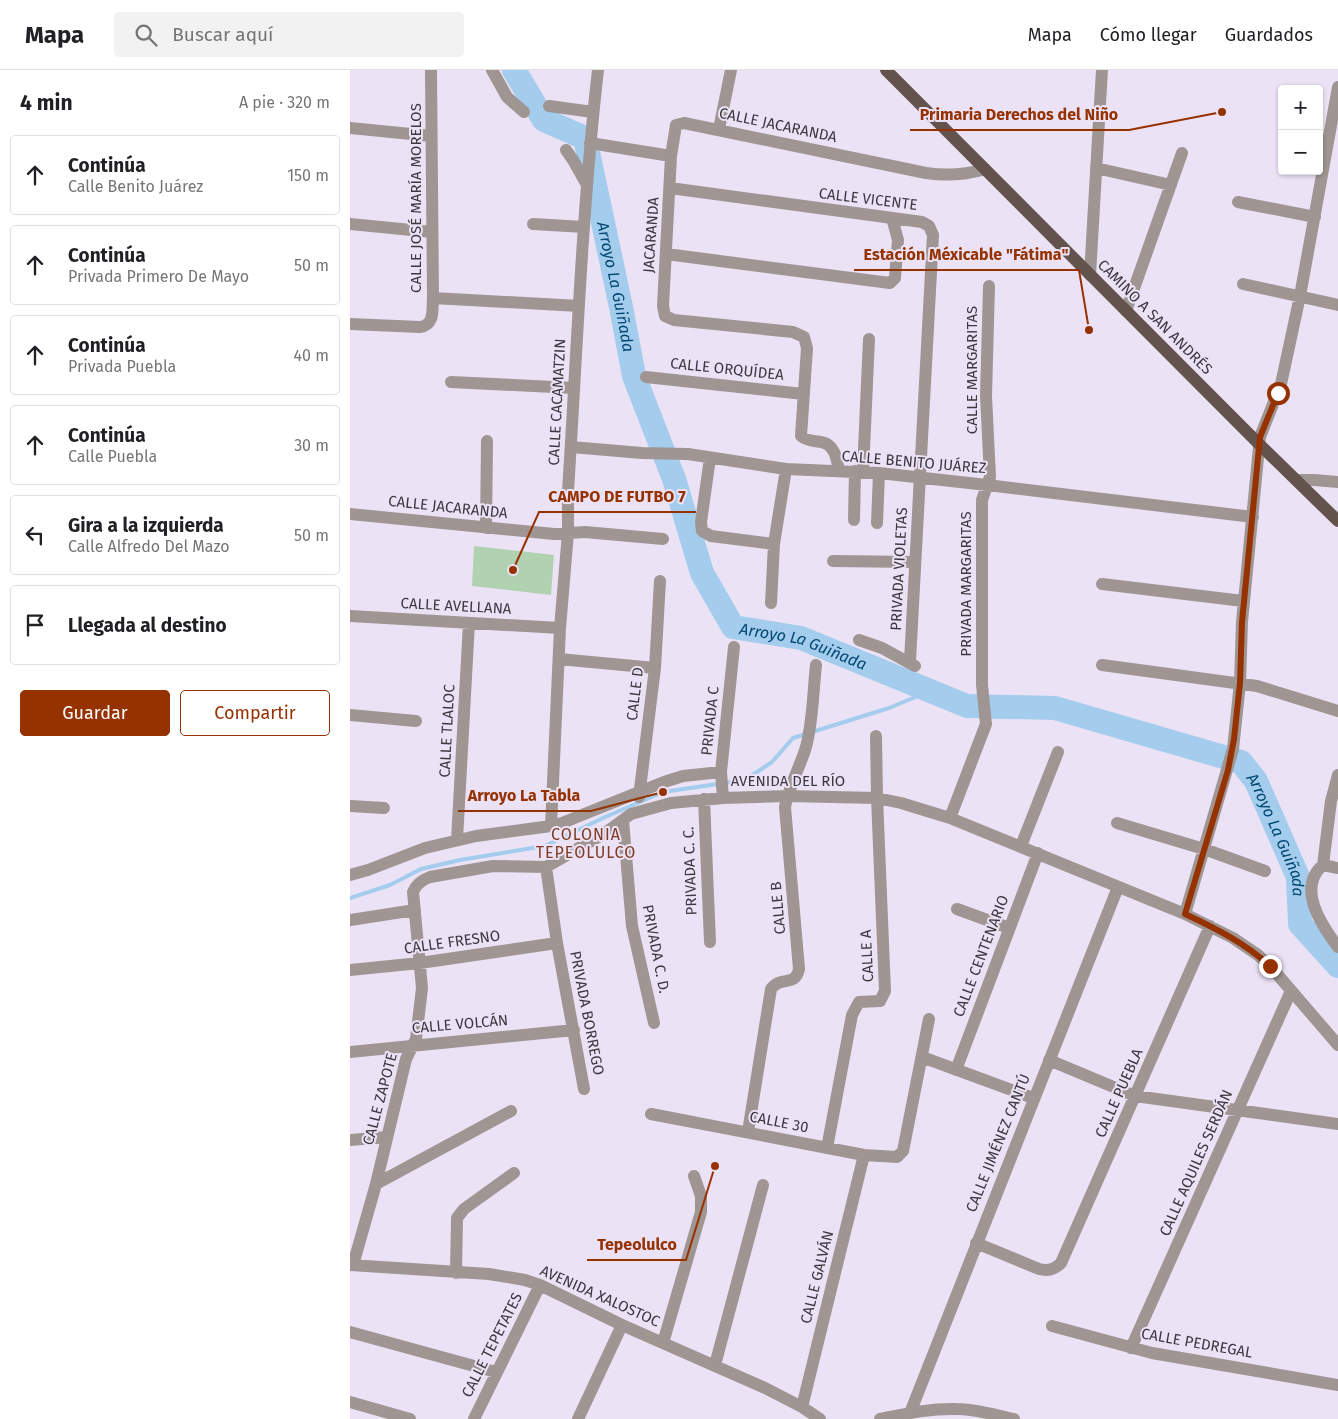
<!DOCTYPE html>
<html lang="es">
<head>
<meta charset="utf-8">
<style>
	:root { --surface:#fff; --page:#f2f2f2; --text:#202124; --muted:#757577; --line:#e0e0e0; --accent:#963100 }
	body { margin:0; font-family:"Fira Sans",sans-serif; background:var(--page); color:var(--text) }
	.controls { position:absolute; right:15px; top:15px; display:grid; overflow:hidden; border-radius:5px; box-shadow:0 1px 4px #0004 }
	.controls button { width:45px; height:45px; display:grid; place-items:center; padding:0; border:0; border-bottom:1px solid var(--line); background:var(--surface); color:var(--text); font:25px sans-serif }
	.stop { position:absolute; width:15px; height:15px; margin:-11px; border:4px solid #963100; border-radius:50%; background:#fff }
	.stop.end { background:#963100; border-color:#fff; box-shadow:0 1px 5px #0008 }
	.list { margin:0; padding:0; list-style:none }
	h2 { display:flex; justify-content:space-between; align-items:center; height:65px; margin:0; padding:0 20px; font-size:21px }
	h2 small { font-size:16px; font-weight:400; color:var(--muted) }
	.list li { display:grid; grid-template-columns:32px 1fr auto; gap:15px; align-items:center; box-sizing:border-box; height:80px; margin:0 10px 10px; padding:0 10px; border:1px solid var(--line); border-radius:5px }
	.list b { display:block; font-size:19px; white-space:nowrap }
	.list p { margin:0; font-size:16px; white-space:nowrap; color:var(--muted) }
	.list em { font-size:16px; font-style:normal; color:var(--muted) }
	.actions { display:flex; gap:10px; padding:15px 20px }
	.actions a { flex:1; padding:11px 0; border:1px solid var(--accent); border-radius:5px; text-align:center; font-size:18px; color:var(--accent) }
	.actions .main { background:var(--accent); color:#fff }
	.icon { flex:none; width:28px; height:28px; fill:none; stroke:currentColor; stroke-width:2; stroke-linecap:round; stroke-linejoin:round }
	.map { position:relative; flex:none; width:988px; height:1349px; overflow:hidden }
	header { display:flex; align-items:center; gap:30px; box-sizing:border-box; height:70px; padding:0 25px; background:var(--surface); border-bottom:1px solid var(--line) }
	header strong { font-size:24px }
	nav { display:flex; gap:28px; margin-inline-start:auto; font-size:18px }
	.search { width:350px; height:45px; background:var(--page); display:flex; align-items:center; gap:12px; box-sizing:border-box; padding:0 18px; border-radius:5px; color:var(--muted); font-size:19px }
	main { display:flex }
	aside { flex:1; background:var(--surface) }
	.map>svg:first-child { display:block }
	.pitch { fill:#b1d2b1 }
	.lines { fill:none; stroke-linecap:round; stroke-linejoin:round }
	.stream { stroke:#a3cced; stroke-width:4 }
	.river { stroke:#a3cced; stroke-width:24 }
	.minor { stroke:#9f9592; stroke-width:12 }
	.major { stroke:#63534d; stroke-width:12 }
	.route { stroke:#963100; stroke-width:6 }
	.labels { text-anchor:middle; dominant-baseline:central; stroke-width:4; stroke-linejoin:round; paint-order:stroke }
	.street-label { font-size:15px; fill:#3c3840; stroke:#ece2f6 }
	.water-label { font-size:16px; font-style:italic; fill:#014872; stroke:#ece2f6 }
	.neighbourhood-label { font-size:16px; letter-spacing:1px; fill:#7f3c23; stroke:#ece2f6 }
	.leader { fill:none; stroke:#963100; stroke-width:2 }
	.callout-dot { fill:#963100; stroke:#ece2f6; stroke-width:2 }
	.callout-label { font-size:16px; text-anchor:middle; font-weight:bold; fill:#963100; stroke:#ece2f6; stroke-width:4; stroke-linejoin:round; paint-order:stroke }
</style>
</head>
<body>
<header>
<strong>Mapa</strong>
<div class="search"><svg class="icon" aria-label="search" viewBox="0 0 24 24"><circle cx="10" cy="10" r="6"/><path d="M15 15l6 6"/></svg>Buscar aquí</div>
<nav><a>Mapa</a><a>Cómo llegar</a><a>Guardados</a></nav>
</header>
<main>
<aside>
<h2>4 min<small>A pie · 320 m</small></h2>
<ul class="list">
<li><svg class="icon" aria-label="ahead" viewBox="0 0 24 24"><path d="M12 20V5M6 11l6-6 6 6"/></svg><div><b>Continúa</b><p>Calle Benito Juárez</p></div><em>150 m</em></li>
<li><svg class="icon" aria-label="ahead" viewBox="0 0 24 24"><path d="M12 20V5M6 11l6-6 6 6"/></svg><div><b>Continúa</b><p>Privada Primero De Mayo</p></div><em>50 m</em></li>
<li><svg class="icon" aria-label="ahead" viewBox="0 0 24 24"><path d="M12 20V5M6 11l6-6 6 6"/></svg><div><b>Continúa</b><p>Privada Puebla</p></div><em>40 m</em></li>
<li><svg class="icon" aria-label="ahead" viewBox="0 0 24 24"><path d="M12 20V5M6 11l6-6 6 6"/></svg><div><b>Continúa</b><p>Calle Puebla</p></div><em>30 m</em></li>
<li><svg class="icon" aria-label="left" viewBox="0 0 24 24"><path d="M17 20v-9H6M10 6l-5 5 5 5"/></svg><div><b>Gira a la izquierda</b><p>Calle Alfredo Del Mazo</p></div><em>50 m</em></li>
<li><svg class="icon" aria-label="arrive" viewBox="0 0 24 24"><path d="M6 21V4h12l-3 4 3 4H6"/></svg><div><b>Llegada al destino</b></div></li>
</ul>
<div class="actions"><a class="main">Guardar</a><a>Compartir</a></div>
</aside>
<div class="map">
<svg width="988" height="1349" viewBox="0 0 988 1349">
	<rect width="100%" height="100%" fill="#ece2f6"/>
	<path class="pitch" d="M 124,476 L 204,485 L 201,525 L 122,516 Z"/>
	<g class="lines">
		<path class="stream" d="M 0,828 L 40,815 L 71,799 L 110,790 L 195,776 L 253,748 L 313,722 L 395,710 L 422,692 L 443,668 L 539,638 L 580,621"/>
		<path class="river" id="s1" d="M 164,0 L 194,50 L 235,68 L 271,237 L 284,306 L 324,409 L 352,503 L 383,557 L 451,568 L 617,636 L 705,638 L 891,692 L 906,711 L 948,807 L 950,854 L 988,896"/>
		<path class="minor" d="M 142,0 L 157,27 L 174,42
			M 199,36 L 243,42
			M 0,58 L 81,66
			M 369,59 L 381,0
			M 240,73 L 321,86
			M 216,80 L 223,90 L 237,115
			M 746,98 L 821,115
			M 320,118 L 572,152 L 579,156 L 583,165 L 560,591
			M 888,132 L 965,147
			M 0,154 L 82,162
			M 183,154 L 234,157
			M 316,184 L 540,213 L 545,208 L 548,170 L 542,148
			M 740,205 L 752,0
			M 893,214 L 988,235
			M 83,228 L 229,236
			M 776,241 L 832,83
			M 0,254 L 70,257 C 85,255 82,240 83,228 L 81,0
			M 296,307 L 453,324
			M 101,312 L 224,318
			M 221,377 L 292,383 L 338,384 L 436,399 L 529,403 L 637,415 L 903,447
			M 360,388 L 351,452 L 352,461 L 361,466 L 424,474
			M 489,401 C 487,390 485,374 471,372 C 464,371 457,371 451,366 L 457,278 L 454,267 L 443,262 L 324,250 L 315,246 L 313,236 L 321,86 L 326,55 L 334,53 L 576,103 C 596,106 615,105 635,99
			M 513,401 L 519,269
			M 946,410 L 964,410 L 988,412
			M 0,444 L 204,464 L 235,462 L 313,469
			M 504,450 L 505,401
			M 527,453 L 529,403
			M 136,458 L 137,371
			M 483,491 L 565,492
			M 752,514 L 893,531
			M 421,533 L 424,474 L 436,399
			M 0,546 L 210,558
			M 509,570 L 532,578 L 565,596
			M 209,589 L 305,598
			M 752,595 L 907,616 L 988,641
			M 0,645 L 66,651
			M 988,705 L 981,731 L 973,795 C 946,818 972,856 988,877
			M 289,727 L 305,598 L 310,511
			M 373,728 L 371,702 L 384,577
			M 354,729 L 360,872
			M 0,736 L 34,738
			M 600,748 L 636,654 L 632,615 L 632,430 L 640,407 L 636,326 L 639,216
			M 273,750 L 282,856 L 304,953
			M 767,753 L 854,779 L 915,801
			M 201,756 L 210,558 L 218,463 L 218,421 C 227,281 232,140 248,0
			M 107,770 L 119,553
			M 671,776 L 708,682
			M 973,795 L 988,798
			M 196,797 L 207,873 L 234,1019
			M 0,805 L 18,800 L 75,778 L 126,766 L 201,756 L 212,753 L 314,712 L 333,706 L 371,702
			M 607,839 L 659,858
			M 835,844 L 883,679 L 890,613 L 892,552 L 910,367 L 931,314 L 950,226 L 988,17
			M 0,850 L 65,840
			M 0,900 L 70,893 L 207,873
			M 0,982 L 224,960
			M 572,987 L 683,1028
			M 699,990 L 785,1026 L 988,1054
			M 606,1000 L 688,783
			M 301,1044 L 514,1085 L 547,1087 L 553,1081 L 579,949
			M 398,1062 L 421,919 C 431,905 445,918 449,899 L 435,737 C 439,716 450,697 456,677 C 463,651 463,622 466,595
			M 0,1070 L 36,1067
			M 477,1078 L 502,945 L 509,932 L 530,931 L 535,921 L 527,728 L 526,666
			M 26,1114 L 161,1041
			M 626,1173 L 689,1199 C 698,1201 704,1200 711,1193 L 860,856
			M 0,1195 L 139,1204 L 175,1210 L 190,1215 L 272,1255 L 415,1318 L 452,1337 L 470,1349
			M 3,1195 L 26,1114 L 56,989 L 66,969 L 72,918 L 63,822 C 66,814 72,810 80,807 L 143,796 L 196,797 L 255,763 L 281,744 L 321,733 L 373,728 L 437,726 L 527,728 L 551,733 L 600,748 L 835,844 L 883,868 L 908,885 L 920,896 L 988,975
			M 106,1203 L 107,1148 L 114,1139 L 164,1103
			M 702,1256 L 802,1283 L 988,1315
			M 0,1262 L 146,1302
			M 313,1273 L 351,1142 L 351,1126 L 344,1106
			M 781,1278 L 941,921
			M 365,1295 L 413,1115
			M 0,1332 L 60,1349
			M 452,1337 L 514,1085
			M 560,1343 L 768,817
			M 124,1349 L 190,1215
			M 228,1349 L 272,1255
			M 530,1349 C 555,1344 581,1338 607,1339 C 626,1339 645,1345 664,1349"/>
		<path class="major" d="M 536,0 L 910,375 L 988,451"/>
	</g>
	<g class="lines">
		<path class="route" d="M 920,896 C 895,873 865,858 835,844 L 878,700 L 884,669 L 890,613 L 892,552 L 910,367 L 928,323"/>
	</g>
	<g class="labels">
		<g class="street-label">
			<text transform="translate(428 55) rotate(12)">CALLE JACARANDA</text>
			<text transform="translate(66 128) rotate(-90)">CALLE JOSÉ MARÍA MORELOS</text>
			<text transform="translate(518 129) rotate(7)">CALLE VICENTE</text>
			<text transform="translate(301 165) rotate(-86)">JACARANDA</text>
			<text transform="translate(805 247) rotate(45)">CAMINO A SAN ANDRÉS</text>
			<text transform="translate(377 299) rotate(6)">CALLE ORQUÍDEA</text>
			<text transform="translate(622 300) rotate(-90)">CALLE MARGARITAS</text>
			<text transform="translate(207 332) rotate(-87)">CALLE CACAMATZIN</text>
			<text transform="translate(564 392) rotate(5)">CALLE BENITO JUÁREZ</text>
			<text transform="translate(98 437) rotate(6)">CALLE JACARANDA</text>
			<text transform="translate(549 499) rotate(-87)">PRIVADA VIOLETAS</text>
			<text transform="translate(616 514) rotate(-90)">PRIVADA MARGARITAS</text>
			<text transform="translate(106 536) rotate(3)">CALLE AVELLANA</text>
			<text transform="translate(285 624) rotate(-83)">CALLE D</text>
			<text transform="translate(360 651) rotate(-84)">PRIVADA C</text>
			<text transform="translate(97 661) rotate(-87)">CALLE TLALOC</text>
			<text x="438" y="711">AVENIDA DEL RÍO</text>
			<text transform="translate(340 801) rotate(-92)">PRIVADA C. C.</text>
			<text transform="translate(428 838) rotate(-95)">CALLE B</text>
			<text transform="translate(102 872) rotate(-8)">CALLE FRESNO</text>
			<text transform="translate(306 879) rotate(79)">PRIVADA C. D.</text>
			<text transform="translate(517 886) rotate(-93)">CALLE A</text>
			<text transform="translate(631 886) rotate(-69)">CALLE CENTENARIO</text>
			<text transform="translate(237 943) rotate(79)">PRIVADA BORREGO</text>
			<text transform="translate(110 954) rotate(-5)">CALLE VOLCÁN</text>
			<text transform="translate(769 1023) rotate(-66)">CALLE PUEBLA</text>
			<text transform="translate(30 1029) rotate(-75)">CALLE ZAPOTE</text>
			<text transform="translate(429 1052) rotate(11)">CALLE 30</text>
			<text transform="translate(648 1073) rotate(-68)">CALLE JIMÉNEZ CANTÚ</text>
			<text transform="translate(846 1093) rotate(-66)">CALLE AQUILES SERDÁN</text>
			<text transform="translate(467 1207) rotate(-76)">CALLE GALVÁN</text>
			<text transform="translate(250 1226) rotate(24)">AVENIDA XALOSTOC</text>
			<text transform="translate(847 1273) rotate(10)">CALLE PEDREGAL</text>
			<text transform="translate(142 1275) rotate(-63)">CALLE TEPETATES</text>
		</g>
		<g class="water-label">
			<text stroke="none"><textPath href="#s1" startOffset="255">Arroyo La Guiñada</textPath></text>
			<text stroke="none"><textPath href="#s1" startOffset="690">Arroyo La Guiñada</textPath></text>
			<text stroke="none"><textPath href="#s1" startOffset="1229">Arroyo La Guiñada</textPath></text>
		</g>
		<g class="neighbourhood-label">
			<text x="236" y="764">COLONIA<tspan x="236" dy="18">TEPEOLULCO</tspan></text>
		</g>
	</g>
	<path class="leader" d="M872 42L779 60H560M739 260L729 200H504M163 500L189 442H346M313 722L241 741H108M365 1096L336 1190H237"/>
	<g class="callout-dot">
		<circle cx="872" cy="42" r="5"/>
		<circle cx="739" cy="260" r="5"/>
		<circle cx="163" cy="500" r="5"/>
		<circle cx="313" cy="722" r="5"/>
		<circle cx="365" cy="1096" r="5"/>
	</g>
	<g class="callout-label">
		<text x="669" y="50">Primaria Derechos del Niño</text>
		<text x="616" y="190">Estación Méxicable "Fátima"</text>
		<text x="267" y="432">CAMPO DE FUTBO 7</text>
		<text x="174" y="731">Arroyo La Tabla</text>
		<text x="287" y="1180">Tepeolulco</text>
	</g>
</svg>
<div class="controls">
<button>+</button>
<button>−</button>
</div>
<div class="stop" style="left:928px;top:323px"></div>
<div class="stop end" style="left:920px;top:896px"></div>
</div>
</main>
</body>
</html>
